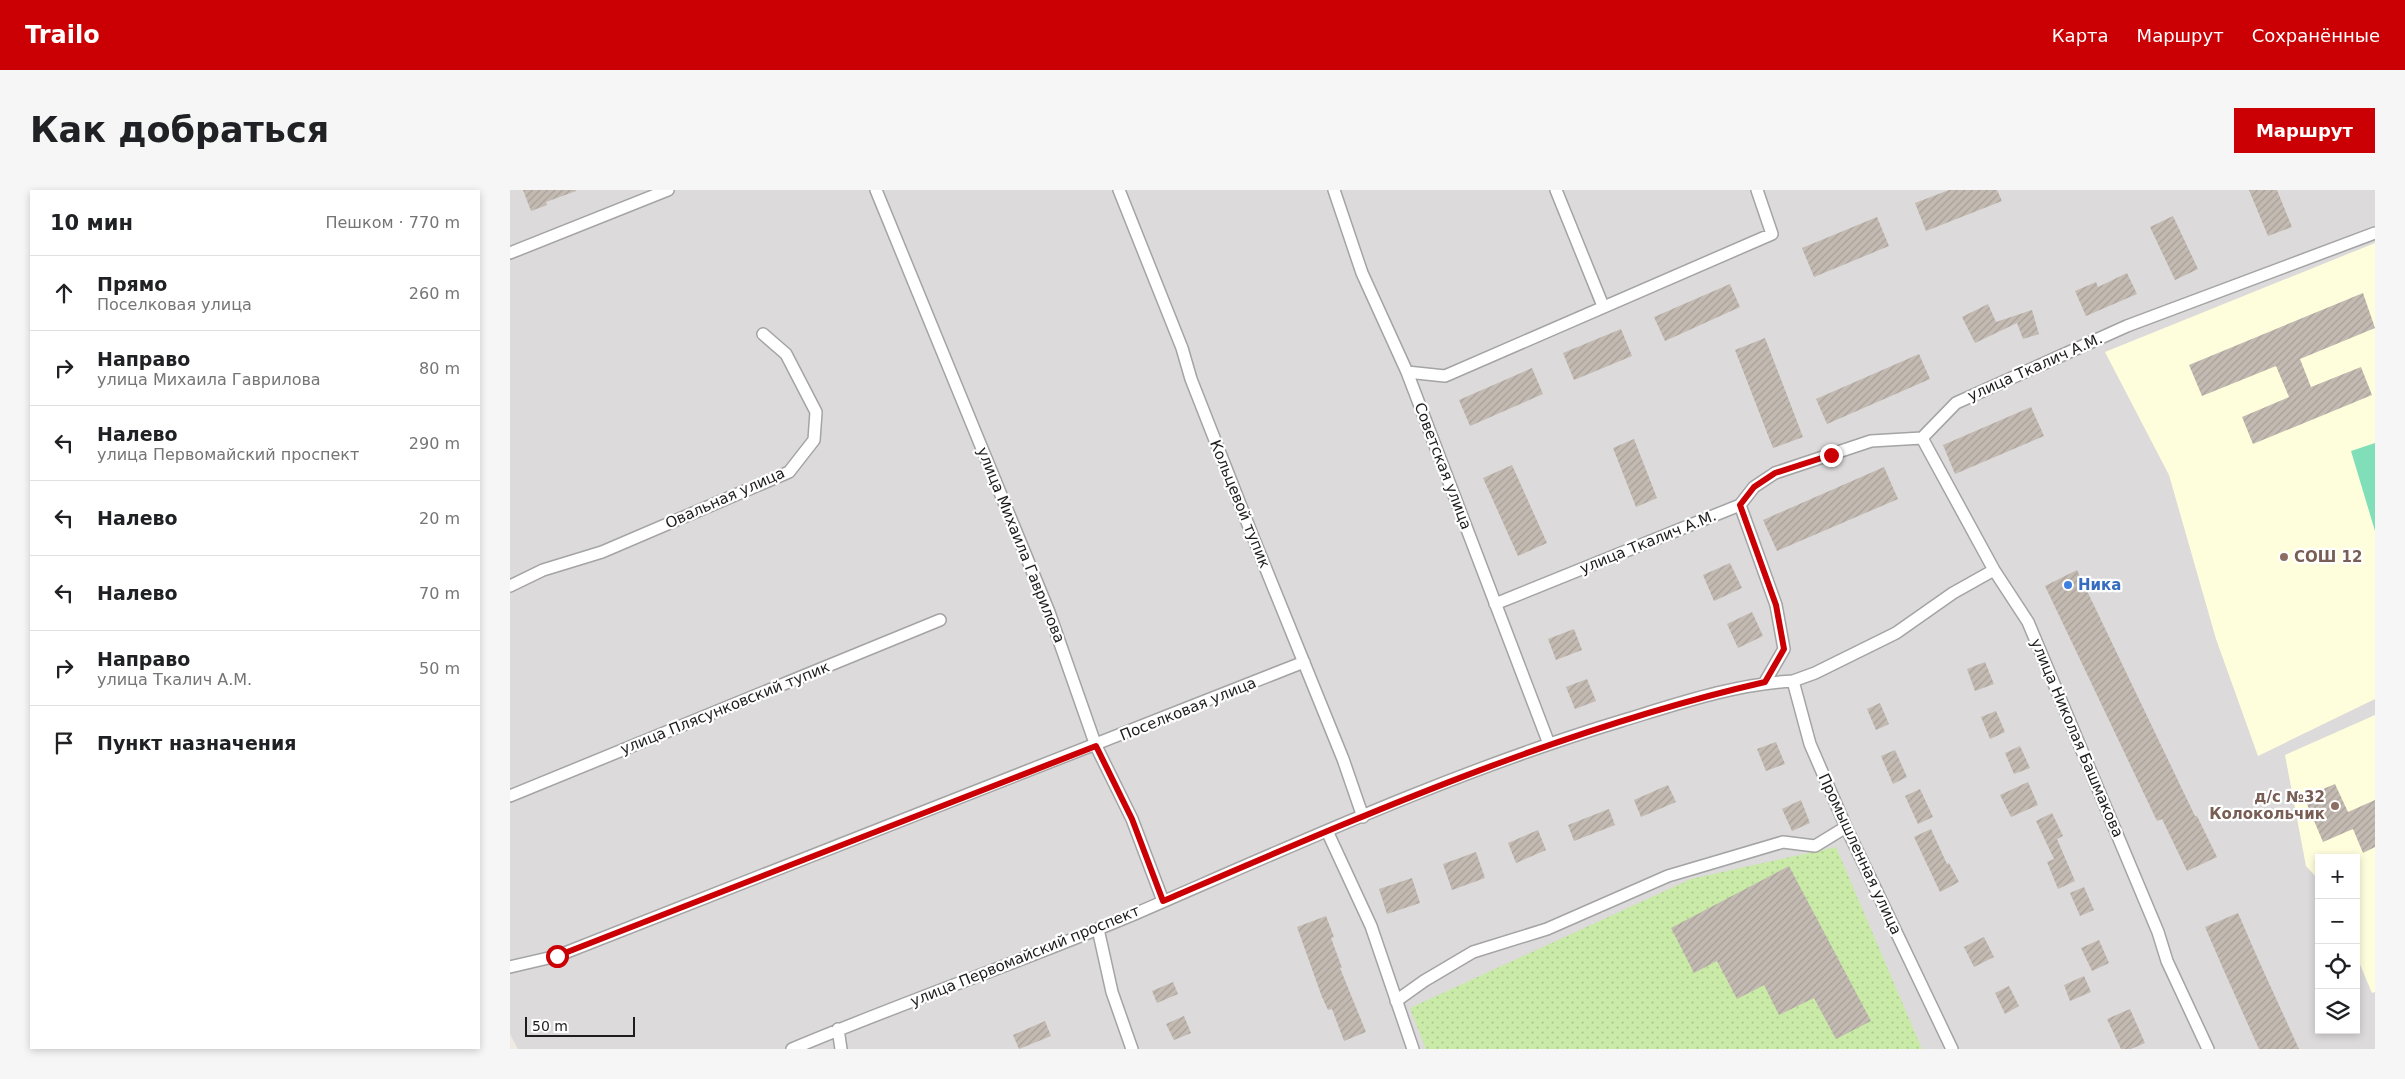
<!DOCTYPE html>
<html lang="ru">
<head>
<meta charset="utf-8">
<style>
	:root { --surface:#fff; --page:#f6f6f6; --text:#202124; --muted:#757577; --line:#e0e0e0; --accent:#cb0005 }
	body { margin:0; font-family:"DejaVu Sans",sans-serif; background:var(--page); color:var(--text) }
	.controls { position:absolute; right:15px; bottom:15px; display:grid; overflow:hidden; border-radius:0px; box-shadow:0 2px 8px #0003 }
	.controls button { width:45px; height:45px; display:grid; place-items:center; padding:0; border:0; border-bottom:1px solid var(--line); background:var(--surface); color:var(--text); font:25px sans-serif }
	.scale { position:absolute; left:15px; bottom:12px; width:110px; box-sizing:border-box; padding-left:5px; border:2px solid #1d1d1d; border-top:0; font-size:14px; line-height:18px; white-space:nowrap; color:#1d1d1d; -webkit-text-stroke:4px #fff; paint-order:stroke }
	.stop { position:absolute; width:15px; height:15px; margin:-11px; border:4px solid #cb0005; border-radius:50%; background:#fff }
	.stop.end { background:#cb0005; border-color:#fff; box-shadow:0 1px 5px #0008 }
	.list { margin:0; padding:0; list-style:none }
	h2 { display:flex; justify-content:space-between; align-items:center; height:65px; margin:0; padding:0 20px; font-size:21px }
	h2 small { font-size:16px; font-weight:400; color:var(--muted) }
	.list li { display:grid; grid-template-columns:32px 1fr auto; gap:15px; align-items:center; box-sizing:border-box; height:75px; padding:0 20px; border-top:1px solid var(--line) }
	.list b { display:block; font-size:19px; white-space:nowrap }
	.list p { margin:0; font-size:16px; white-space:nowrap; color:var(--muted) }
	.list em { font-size:16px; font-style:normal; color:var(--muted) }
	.icon { flex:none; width:28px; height:28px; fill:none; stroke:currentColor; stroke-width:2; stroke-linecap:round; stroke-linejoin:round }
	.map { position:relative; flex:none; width:1865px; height:859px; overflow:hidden; border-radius:0px }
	header { display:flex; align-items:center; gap:30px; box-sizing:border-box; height:70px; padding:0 25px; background:var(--accent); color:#fff }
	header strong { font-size:24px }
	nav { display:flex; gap:28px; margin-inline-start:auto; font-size:18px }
	.intro { display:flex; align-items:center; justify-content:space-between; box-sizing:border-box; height:120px; padding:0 30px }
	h1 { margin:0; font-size:35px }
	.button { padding:12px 22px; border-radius:0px; background:var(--accent); color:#fff; font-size:18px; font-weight:700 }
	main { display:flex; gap:30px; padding:0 30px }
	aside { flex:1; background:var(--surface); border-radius:0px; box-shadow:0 2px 8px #0003 }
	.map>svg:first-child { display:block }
	.residential { fill:#dcdada; fill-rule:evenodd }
	.education { fill:#fffedc }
	.grass { fill:url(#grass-dots) }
	.pitch { fill:#80dfb8 }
	.building { fill:url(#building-hatch) }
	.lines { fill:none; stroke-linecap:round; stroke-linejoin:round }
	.street-casing { stroke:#a4a4a4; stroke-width:14 }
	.street { stroke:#fff; stroke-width:11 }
	.route { stroke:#cb0005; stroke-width:6 }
	.education-dot { fill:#8d6e63; stroke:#fff; stroke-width:2 }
	.shop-dot { fill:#3f7fe0; stroke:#fff; stroke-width:2 }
	.labels { text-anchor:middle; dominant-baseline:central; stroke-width:4.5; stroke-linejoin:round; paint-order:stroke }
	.street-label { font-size:15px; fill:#1d1d1d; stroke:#fff }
	.education-label { font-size:15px; font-weight:bold; fill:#785e54; stroke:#fff; text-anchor:start }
	.shop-label { font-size:15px; font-weight:bold; fill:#366cbe; stroke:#fff; text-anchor:start }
</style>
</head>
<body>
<header>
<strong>Trailo</strong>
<nav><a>Карта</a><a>Маршрут</a><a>Сохранённые</a></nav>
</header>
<div class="intro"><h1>Как добраться</h1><a class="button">Маршрут</a></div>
<main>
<aside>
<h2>10 мин<small>Пешком · 770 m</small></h2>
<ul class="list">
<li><svg class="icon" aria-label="ahead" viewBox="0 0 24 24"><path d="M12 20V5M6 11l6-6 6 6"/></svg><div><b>Прямо</b><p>Поселковая улица</p></div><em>260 m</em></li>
<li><svg class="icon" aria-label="right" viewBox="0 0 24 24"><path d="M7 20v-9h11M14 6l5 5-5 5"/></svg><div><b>Направо</b><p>улица Михаила Гаврилова</p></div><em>80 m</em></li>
<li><svg class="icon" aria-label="left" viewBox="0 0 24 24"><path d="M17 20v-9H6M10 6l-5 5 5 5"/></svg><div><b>Налево</b><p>улица Первомайский проспект</p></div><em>290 m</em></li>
<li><svg class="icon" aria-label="left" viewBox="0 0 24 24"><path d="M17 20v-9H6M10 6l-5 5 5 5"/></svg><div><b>Налево</b></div><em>20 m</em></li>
<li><svg class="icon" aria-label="left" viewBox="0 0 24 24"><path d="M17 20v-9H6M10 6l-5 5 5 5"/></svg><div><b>Налево</b></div><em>70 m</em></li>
<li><svg class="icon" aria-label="right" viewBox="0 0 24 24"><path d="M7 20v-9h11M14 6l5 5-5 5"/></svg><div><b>Направо</b><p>улица Ткалич А.М.</p></div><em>50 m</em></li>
<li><svg class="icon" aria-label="arrive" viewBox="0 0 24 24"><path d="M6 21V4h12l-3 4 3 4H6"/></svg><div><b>Пункт назначения</b></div></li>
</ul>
</aside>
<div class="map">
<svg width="1865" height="859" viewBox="0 0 1865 859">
	<defs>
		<pattern id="grass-dots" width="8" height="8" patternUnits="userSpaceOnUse" patternTransform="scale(1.25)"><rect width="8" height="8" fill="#caeaa8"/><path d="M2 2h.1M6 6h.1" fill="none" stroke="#adc890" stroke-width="1.8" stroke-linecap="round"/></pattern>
		<pattern id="building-hatch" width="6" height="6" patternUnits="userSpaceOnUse" patternTransform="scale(1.25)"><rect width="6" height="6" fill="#c3bab2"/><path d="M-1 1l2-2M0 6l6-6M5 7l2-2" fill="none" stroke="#a79f99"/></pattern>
	</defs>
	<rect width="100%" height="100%" fill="#efebe3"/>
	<path class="residential" d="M 0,0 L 1865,0 L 1865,859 L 8,859 L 0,844 ZM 1809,668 L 1846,668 L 1846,840 L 1809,840 Z"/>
	<path class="education" d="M 1865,53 L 1865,509 L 1748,566 L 1706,449 L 1659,285 L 1595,162 Z
		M 1865,525 L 1865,802 L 1862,803 L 1846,765 L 1846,668 L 1809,668 L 1809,690 L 1796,676 L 1775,565 Z"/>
	<path class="grass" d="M 1326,657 L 1412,859 L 916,859 L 900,818 L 1181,689 Z"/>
	<path class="pitch" d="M 1865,253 L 1865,341 L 1841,261 Z"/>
	<path class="building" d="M 13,0 L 66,0 L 66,1 L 36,12 L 37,15 L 21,21 Z
		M 1439,0 L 1487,0 L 1492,11 L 1416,41 L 1405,13 Z
		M 1739,0 L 1767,0 L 1782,37 L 1758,46 Z
		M 1663,26 L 1688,79 L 1665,90 L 1640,37 Z
		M 1367,27 L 1379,56 L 1304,87 L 1292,58 Z
		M 1617,83 L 1627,104 L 1576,126 L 1565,101 L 1586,92 L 1588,97 Z
		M 1220,94 L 1230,117 L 1155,151 L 1144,127 Z
		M 1853,103 L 1865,138 L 1790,169 L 1801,197 L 1851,177 L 1862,205 L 1743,254 L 1732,227 L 1779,207 L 1766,176 L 1692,206 L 1679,175 Z
		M 1478,114 L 1486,132 L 1522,120 L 1529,144 L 1513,149 L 1507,133 L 1465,153 L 1452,127 Z
		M 1111,139 L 1122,166 L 1064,190 L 1053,163 Z
		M 1255,148 L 1293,247 L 1263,258 L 1225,160 Z
		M 1409,164 L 1420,189 L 1317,234 L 1306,209 Z
		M 1022,178 L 1033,204 L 960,236 L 949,210 Z
		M 1521,217 L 1534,246 L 1445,284 L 1433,255 Z
		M 1124,249 L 1147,308 L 1126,317 L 1103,258 Z
		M 1002,275 L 1037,353 L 1008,366 L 973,288 Z
		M 1374,277 L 1388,309 L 1267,361 L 1253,330 Z
		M 1220,373 L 1232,398 L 1204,411 L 1193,385 Z
		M 1567,380 L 1685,626 L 1687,626 L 1707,667 L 1677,681 L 1652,629 L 1647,631 L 1535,396 Z
		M 1242,422 L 1253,446 L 1228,458 L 1217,434 Z
		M 1064,439 L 1072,460 L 1046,470 L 1038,449 Z
		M 1475,472 L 1484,494 L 1465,501 L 1457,479 Z
		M 1077,489 L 1086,511 L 1065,519 L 1056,497 Z
		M 1370,513 L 1379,534 L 1366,540 L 1357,519 Z
		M 1486,521 L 1495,542 L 1480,549 L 1471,527 Z
		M 1266,552 L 1275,574 L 1256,581 L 1247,559 Z
		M 1510,556 L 1520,578 L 1504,584 L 1495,563 Z
		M 1385,560 L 1397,587 L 1383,594 L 1371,566 Z
		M 1518,592 L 1528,615 L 1501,627 L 1490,605 Z
		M 1825,594 L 1838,622 L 1865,610 L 1865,657 L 1853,663 L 1843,639 L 1813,652 L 1794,607 Z
		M 1158,595 L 1166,612 L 1131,627 L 1124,610 Z
		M 1410,599 L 1423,627 L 1408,634 L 1395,606 Z
		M 1291,610 L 1300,633 L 1282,641 L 1272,619 Z
		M 1099,619 L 1105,635 L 1064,651 L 1058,635 Z
		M 1542,623 L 1553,646 L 1547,649 L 1565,691 L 1548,699 L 1537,672 L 1544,669 L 1526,631 Z
		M 1421,639 L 1437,674 L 1439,673 L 1449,692 L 1430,702 L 1404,647 Z
		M 1028,640 L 1036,660 L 1006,673 L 998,653 Z
		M 966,662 L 975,688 L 942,700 L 933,674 Z
		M 1279,676 L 1361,831 L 1326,849 L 1304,808 L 1269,825 L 1254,795 L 1227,809 L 1207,771 L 1184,783 L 1161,738 Z
		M 902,688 L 910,713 L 877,724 L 869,699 Z
		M 1574,697 L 1584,720 L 1570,726 L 1560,703 Z
		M 1728,723 L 1748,769 L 1789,859 L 1749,859 L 1715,783 L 1695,737 Z
		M 816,726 L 824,747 L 821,748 L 832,778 L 830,778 L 856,842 L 834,851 L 822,819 L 818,820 L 812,807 L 787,737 Z
		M 1474,747 L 1484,767 L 1464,777 L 1454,757 Z
		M 1589,750 L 1599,773 L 1582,781 L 1571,758 Z
		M 1574,786 L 1581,802 L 1560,811 L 1554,795 Z
		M 663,792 L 668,804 L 647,813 L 642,801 Z
		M 1499,796 L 1509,816 L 1495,824 L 1485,803 Z
		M 1620,819 L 1635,853 L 1621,859 L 1611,859 L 1597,829 Z
		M 674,826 L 681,843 L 664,850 L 656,834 Z
		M 535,831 L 541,846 L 509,859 L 503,845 Z"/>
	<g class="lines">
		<g class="street-casing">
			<path id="street" d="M 366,0 L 539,422 L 586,556 L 622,629 L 653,711
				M 609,0 L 672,158 L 681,189 L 741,342 L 833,569 L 853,627
				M 824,0 L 852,83 L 897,182 L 1039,554
				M 1046,0 L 1093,116
				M 0,63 L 158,0
				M 897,182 L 935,186 L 1262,44 L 1247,0
				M 1412,248 L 1484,380 L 1518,432 L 1648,742 L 1657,771 L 1698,859
				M 1230,315 L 1266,415 L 1274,459 L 1255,492
				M 0,396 L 33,380 L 92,362 L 279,282 L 304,250 L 306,222 L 276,164 L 253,144
				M 985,414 L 1230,315 L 1244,297 L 1265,283 L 1361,251 L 1412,248 L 1446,213 L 1617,136 L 1865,43
				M 1283,491 L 1305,483 L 1386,443 L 1443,403 L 1484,380
				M 0,606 L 430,430
				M 817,641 L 861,736 L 903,859
				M 588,739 L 602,802 L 622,859
				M 0,777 L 47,766 L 794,472
				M 886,811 L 914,791 L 963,762 L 1037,739 L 1158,686 L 1273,652 L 1305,656 L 1336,637
				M 328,839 L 331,859
				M 282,859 C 396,811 513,771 627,723 C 786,654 945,581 1111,531 C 1167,514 1224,494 1283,491 L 1300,554 L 1336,637 L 1442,859"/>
		</g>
		<use href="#street" class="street"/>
	</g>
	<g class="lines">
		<path class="route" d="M 47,766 L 586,556 L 622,629 L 653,711 C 850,627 1046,540 1255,492 L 1274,459 L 1266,415 L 1230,315 L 1244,297 L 1265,283 L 1321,265"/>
	</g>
	<g class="education-dot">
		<circle cx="1774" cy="367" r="5"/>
		<circle cx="1825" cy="616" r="5"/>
	</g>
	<circle class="shop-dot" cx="1558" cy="395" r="5"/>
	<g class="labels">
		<g class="street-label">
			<text transform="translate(1525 177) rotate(-24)">улица Ткалич А.М.</text>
			<text transform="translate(933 276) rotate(69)">Советская улица</text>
			<text transform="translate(215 308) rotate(-24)">Овальная улица</text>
			<text transform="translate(730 314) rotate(68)">Кольцевой тупик</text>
			<text transform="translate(1138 352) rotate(-22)">улица Ткалич А.М.</text>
			<text transform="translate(511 355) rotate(68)">улица Михаила Гаврилова</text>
			<text transform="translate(215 518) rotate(-22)">улица Плясунковский тупик</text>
			<text transform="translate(678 519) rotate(-22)">Поселковая улица</text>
			<text transform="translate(1567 548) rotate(67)">улица Николая Башмакова</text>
			<text transform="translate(1350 664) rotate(65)">Промышленная улица</text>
			<text transform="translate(515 766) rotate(-22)">улица Первомайский проспект</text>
		</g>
		<g class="education-label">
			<text x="1784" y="367">СОШ 12</text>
			<text x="1815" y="607" text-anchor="end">д/с №32<tspan x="1815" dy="17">Колокольчик</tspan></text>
		</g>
		<g class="shop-label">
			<text x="1568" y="395">Ника</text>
		</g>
	</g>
</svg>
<div class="controls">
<button>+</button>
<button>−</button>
<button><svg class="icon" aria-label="locate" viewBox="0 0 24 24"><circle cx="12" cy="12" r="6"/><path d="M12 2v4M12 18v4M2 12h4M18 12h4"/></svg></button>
<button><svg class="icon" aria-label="layers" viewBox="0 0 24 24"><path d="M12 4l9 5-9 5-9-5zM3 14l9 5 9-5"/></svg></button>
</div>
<div class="scale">50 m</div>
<div class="stop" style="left:47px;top:766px"></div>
<div class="stop end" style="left:1321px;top:265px"></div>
</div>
</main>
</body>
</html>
